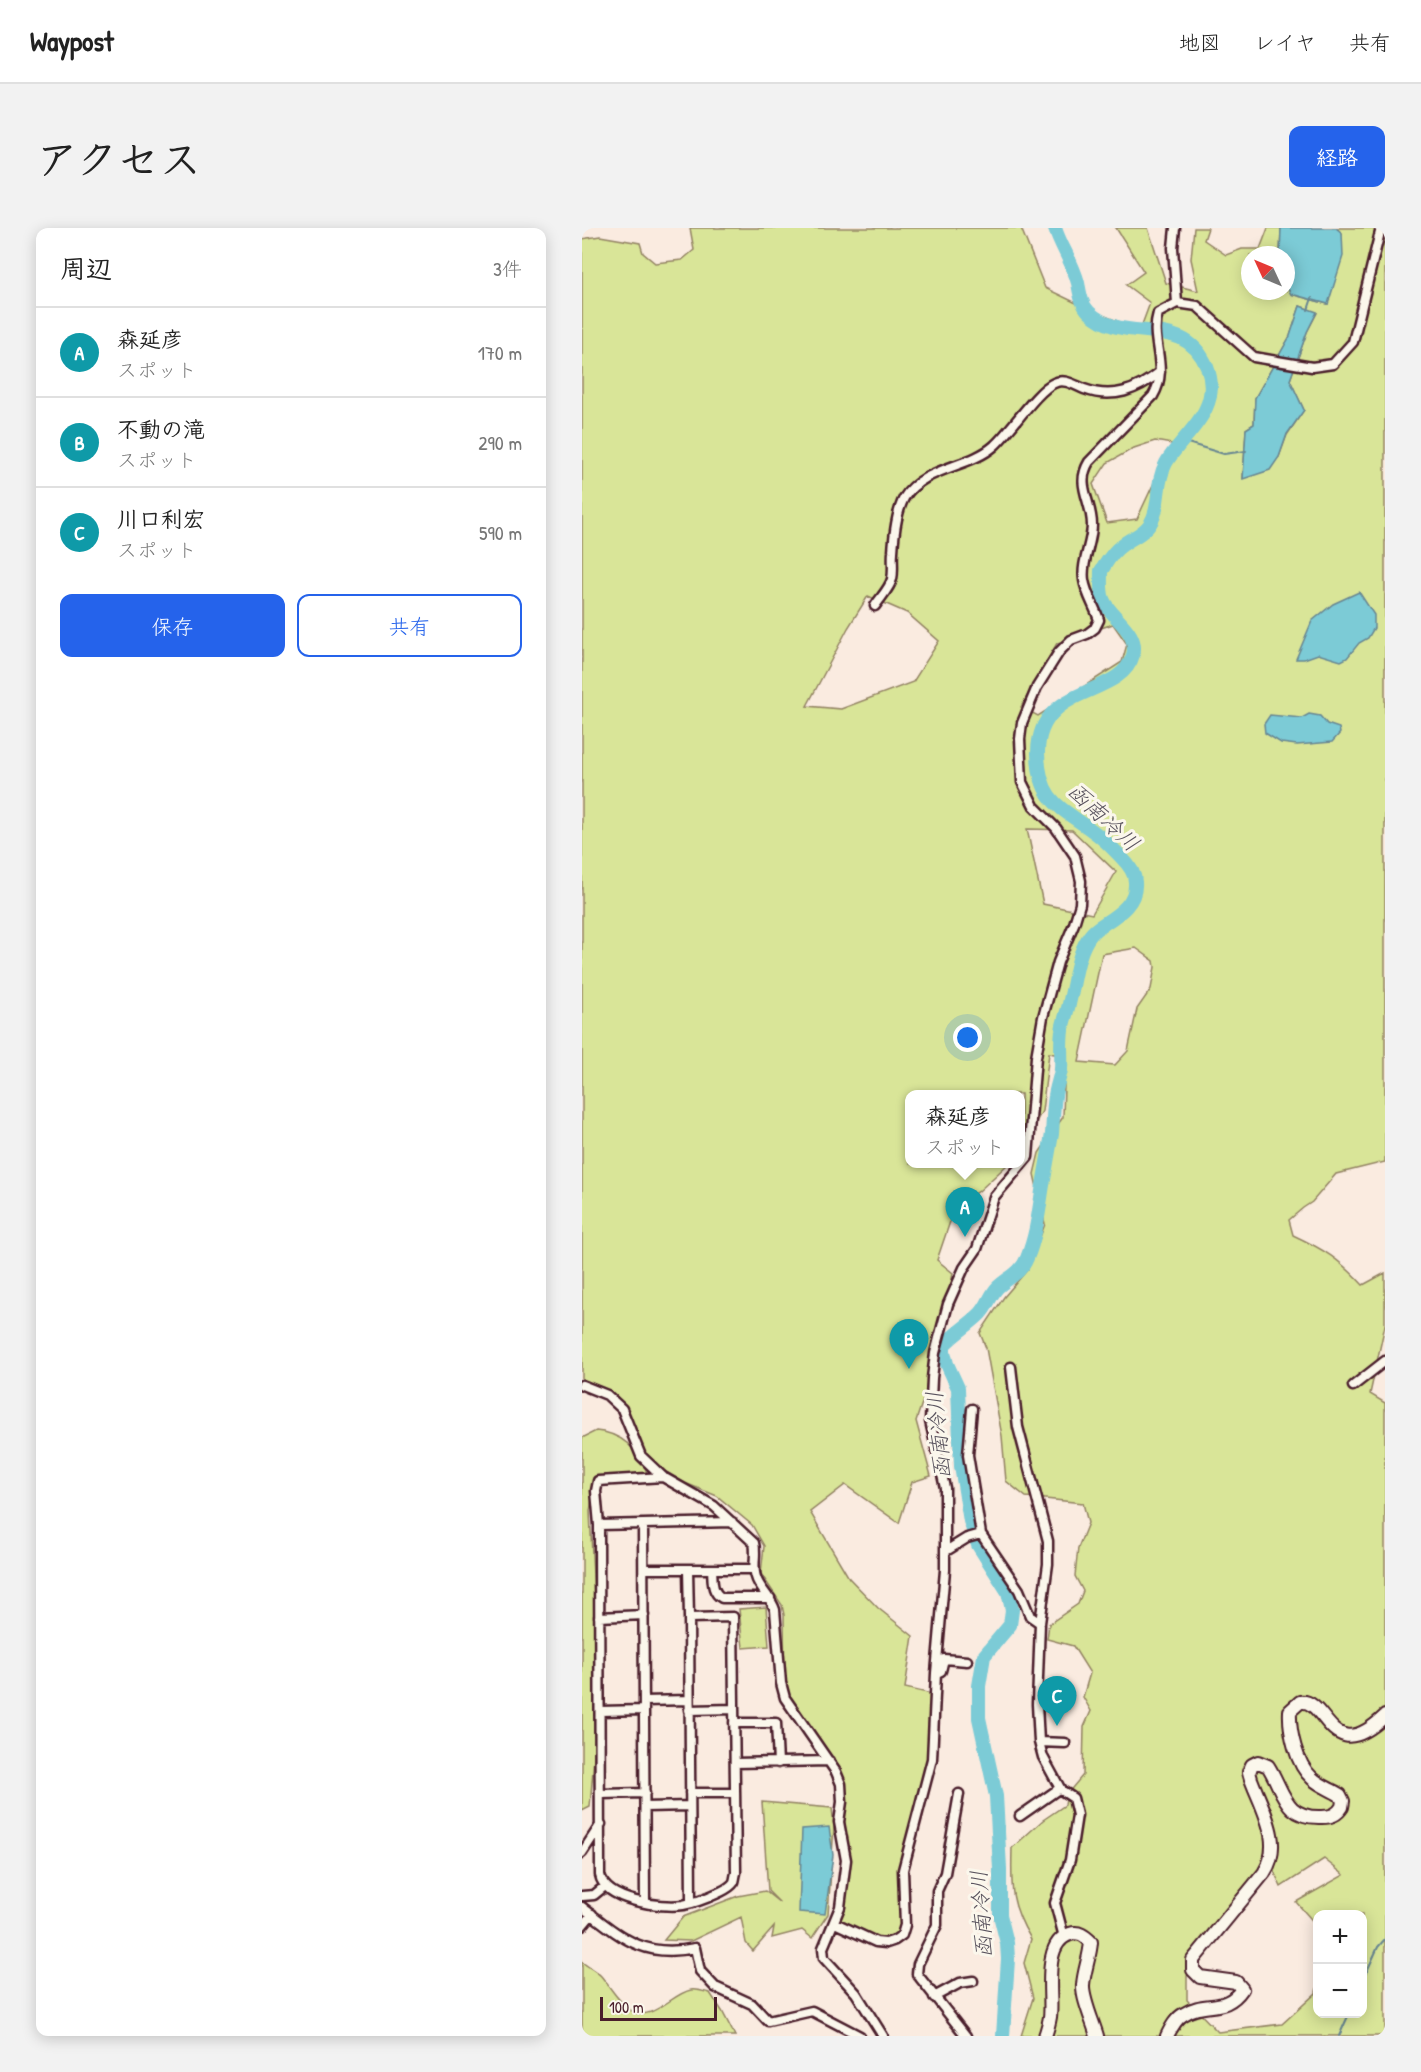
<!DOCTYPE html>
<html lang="ja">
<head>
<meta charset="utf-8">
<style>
	:root { --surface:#fff; --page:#f2f2f2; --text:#222; --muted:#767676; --line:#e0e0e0; --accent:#2563eb }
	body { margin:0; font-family:"Patrick Hand","Klee One",sans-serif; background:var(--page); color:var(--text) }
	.controls { position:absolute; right:18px; bottom:18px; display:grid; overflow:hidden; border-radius:12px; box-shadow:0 3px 15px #0003 }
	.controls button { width:54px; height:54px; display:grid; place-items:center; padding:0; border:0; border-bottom:2px solid var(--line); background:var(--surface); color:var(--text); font:30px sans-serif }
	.compass { position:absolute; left:659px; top:18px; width:54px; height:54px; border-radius:50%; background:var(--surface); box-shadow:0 3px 15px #0003; rotate:314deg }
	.scale { position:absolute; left:18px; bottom:15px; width:117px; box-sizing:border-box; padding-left:6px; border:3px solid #4a1f2b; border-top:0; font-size:16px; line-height:21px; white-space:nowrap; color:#4a1f2b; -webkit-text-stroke:4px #fbf7ec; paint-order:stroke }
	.you { position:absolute; left:386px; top:810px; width:21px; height:21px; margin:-15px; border:4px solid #fff; border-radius:50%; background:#1a73e8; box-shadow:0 0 0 9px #1a73e833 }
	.badge { display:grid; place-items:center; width:39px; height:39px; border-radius:50%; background:var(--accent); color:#fff; font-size:20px; font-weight:700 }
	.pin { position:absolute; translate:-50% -50px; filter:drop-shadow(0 2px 3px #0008) }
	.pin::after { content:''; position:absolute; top:32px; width:21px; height:18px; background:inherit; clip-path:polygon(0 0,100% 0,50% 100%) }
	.popup { position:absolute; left:323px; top:862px; width:120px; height:78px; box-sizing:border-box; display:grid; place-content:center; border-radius:12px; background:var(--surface); filter:drop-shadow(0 2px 4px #0005); font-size:20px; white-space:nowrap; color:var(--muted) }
	.popup b { font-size:22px; color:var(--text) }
	.popup::after { content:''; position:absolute; left:50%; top:100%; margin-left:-12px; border:12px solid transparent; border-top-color:var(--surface) }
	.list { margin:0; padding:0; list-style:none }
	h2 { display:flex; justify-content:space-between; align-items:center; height:78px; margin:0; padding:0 24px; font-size:26px }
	h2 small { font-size:20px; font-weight:400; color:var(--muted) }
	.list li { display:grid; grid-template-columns:39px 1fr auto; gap:18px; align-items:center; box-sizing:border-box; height:90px; padding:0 24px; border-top:2px solid var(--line) }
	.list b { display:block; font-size:22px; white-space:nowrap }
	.list p { margin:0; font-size:20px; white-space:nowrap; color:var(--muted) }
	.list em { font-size:20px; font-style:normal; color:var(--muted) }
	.actions { display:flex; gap:12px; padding:18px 24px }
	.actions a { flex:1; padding:14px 0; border:2px solid var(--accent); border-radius:12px; text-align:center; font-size:21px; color:var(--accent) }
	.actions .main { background:var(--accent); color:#fff }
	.map { position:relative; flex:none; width:803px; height:1808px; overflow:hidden; border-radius:12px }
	header { display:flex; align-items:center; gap:36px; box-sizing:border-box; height:84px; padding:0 30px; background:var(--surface); border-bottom:2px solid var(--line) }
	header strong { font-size:28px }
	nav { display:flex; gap:33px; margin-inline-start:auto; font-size:21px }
	.intro { display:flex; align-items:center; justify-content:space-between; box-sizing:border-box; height:144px; padding:0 36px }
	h1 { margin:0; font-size:42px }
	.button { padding:15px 27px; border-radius:12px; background:var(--accent); color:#fff; font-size:21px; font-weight:700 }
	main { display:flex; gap:36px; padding:0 36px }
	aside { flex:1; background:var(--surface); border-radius:12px; box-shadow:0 3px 15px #0003 }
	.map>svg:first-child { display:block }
	.green { fill:#d9e598; stroke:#928262; stroke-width:1.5; fill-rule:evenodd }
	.water { fill:#7bcbd6; stroke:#678692; stroke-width:1.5 }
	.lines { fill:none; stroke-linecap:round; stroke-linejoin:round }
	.stream { stroke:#678692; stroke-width:2 }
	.river { stroke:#7bcbd6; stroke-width:14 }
	.street-casing { stroke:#4a1f2b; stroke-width:13 }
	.secondary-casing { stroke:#4a1f2b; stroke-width:16 }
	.street { stroke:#fbf7ec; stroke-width:8 }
	.secondary { stroke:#fbf7ec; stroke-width:12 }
	.labels { text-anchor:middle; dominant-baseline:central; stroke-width:6; stroke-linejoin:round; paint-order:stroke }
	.water-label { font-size:22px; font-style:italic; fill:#59535e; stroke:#fbf7ec }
</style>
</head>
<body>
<header>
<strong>Waypost</strong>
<nav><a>地図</a><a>レイヤ</a><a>共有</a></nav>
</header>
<div class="intro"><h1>アクセス</h1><a class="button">経路</a></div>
<main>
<aside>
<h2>周辺<small>3件</small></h2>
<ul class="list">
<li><span class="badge" style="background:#0f9aa8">A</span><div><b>森延彦</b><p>スポット</p></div><em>170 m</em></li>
<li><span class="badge" style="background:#0f9aa8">B</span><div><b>不動の滝</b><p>スポット</p></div><em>290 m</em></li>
<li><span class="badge" style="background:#0f9aa8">C</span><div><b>川口利宏</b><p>スポット</p></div><em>590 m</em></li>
</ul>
<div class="actions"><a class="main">保存</a><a>共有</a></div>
</aside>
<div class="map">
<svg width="803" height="1808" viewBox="0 0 803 1808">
	<rect width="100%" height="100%" fill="#faebe0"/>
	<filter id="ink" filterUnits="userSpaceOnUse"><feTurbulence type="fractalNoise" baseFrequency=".0167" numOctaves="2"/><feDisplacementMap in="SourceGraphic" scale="12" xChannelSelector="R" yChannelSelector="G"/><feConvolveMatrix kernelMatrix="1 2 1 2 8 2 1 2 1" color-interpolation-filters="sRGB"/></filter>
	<g filter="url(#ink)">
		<path class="green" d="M 108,0 L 439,0 L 463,60 L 513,84 L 558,102 L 568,75 L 544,57 L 562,44 L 534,0 L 566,0 L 584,55 L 616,63 L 609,31 L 612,0 L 626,0 L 622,12 L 644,27 L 660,21 L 678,21 L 686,0 L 699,0 L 698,27 L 668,27 L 668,63 L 704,63 L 704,57 L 709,66 L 746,76 L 760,5 L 754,0 L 803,0 L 803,934 L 754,946 L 730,974 L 721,980 L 707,992 L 711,1007 C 743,1022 757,1031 781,1057 L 803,1045 L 803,1097 L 788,1166 L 803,1175 L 803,1808 L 439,1808 L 451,1770 L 442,1735 L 449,1711 C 428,1676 429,1659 430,1620 L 461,1592 L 483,1577 L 485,1566 L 501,1547 L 502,1499 L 509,1483 L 501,1469 L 508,1445 L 491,1418 L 465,1411 L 467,1396 L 496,1376 L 501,1363 L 493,1348 L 496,1320 L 506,1295 L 501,1275 L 444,1269 L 424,1253 L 420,1208 L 404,1120 L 398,1105 L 422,1069 L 446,1041 L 463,996 L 452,946 L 457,925 L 481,889 L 483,828 L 467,825 L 460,883 L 439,922 L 439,866 L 328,866 L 328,936 L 426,936 L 397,963 L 373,979 L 355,1032 L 371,1045 L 357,1124 L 334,1193 L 349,1248 L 330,1254 L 317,1295 L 263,1257 L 228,1284 L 267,1350 L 296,1380 L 331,1408 L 323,1460 L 350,1466 L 347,1526 L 320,1649 L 320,1688 L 316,1708 L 294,1714 L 254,1691 L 266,1622 L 261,1580 L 255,1546 L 203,1470 L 202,1387 L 200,1377 L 179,1346 L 182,1318 L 170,1297 L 135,1268 L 103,1255 L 61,1230 L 32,1169 L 0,1158 L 0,11 L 18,8 L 58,15 L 61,25 L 73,35 L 100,32 L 112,22 ZM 718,78 L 735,85 L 725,104 L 708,152 L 722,182 L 705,207 L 697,229 L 661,250 L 664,201 L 672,196 L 673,170 L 708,108 ZM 573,213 L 590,216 L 555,291 L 525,295 L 511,256 L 525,235 L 552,220 ZM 286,368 L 325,385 L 357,413 L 331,454 L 259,481 L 225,478 L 266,400 ZM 531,396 L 545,416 L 540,434 L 456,488 L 439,479 L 475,415 ZM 445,601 L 490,602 L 534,644 L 510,686 L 461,676 ZM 554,720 L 572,733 L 573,739 L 569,761 L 555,781 L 546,823 L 533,837 L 497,834 L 520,726 ZM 742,1631 L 762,1647 L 714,1674 L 735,1698 L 736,1686 L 780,1686 L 780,1786 L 736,1786 L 735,1760 L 734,1765 L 700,1796 L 636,1804 L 605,1772 L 605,1748 L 632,1697 L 688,1634 L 699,1659 Z
			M 14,1203 C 41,1205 57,1223 66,1247 L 13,1252 L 8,1283 L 15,1436 L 13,1516 L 8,1579 L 0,1583 L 0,1210 Z
			M 184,1379 L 187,1418 L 161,1420 L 157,1381 Z
			M 180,1574 L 250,1580 L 252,1598 L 246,1686 L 230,1710 L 220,1702 L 190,1710 L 192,1699 L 171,1723 L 164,1715 L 159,1689 L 109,1713 L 82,1712 L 101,1689 L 156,1668 L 183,1663 L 198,1675 L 186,1663 Z
			M 0,1734 C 6,1739 14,1743 19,1748 C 29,1760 37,1775 50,1783 C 69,1795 91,1765 109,1762 C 115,1761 122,1764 128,1765 L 140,1783 L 153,1808 L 0,1808 Z"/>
		<path class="water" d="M 699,0 L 754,0 L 760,5 L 761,28 L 746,76 L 709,66 L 704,57 L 704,27 L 698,27 Z
			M 718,78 L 735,84 L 725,104 L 708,152 L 722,182 L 705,206 L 697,229 L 688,242 L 661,251 L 664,201 L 672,196 L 673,170 L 708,108 Z
			M 777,364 L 792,387 L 792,400 L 786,410 L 777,415 L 765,430 L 759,433 L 736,426 L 722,431 L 714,431 L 730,393 L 751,376 Z
			M 727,486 L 738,488 L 745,496 L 757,500 L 758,505 L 750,514 L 715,517 L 699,515 L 683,505 L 682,496 L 688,487 L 720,490 Z
			M 247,1599 L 251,1627 L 243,1686 L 217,1684 L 220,1601 Z"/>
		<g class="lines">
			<path class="stream" d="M 726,82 L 730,70
				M 599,213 L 642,226 L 664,223
				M 780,1754 L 796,1719 L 803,1711
				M 757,1808 L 767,1786"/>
			<path class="river" d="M 421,1808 L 426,1731 L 425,1715 L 418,1687 L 418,1641 L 414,1568 L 397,1490 L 397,1458 L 402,1428 L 428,1397 L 430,1382 L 426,1364 L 396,1317 L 388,1293 L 379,1238 L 376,1160 L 365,1136 L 362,1124 L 362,1117 C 373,1105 387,1097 398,1086 C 406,1078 408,1067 416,1059 C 427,1049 439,1045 445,1030 C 455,1006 457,981 461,957 C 464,940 467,923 470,906 C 471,893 471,881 473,868 C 474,859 478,850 479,841 C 480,829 478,816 480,803 C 481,794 485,785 487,776 C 490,764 492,752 495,739 C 498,726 503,711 513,702 C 529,690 555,679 553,654 C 553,645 546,636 540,630 C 532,622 525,614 516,607 C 482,580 457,577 456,525 C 456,455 539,471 551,427 C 558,403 527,389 521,371 C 518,363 519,352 519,343 C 525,334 530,324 539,318 C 548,310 561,307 568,296 C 579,279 573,255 584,235 C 595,216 616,199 624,180 C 630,167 630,152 625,139 C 602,83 543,119 507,84 C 499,76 498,65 496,55 C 491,35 479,19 473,0"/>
			<g class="street-casing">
				<path id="street" d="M 593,0 L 591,20 L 595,75
					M 293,378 C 298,370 308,360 310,351 C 312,342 310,333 311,324 C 312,307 314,285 322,270 C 341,239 387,240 412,218 C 428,204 455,162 472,155 C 483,150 492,157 502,161 C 531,172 555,162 578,144
					M 429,1139 L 436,1199 L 466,1313 L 466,1336 L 458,1395 L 455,1476 L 457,1514 L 461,1529 L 479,1562 L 491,1570 L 495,1587 L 488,1632 L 473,1675 L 482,1709
					M 0,1157 L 25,1167 L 40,1181 L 59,1228 L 81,1249 L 132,1278 L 172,1315 C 175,1326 170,1338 174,1349 C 177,1361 189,1369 193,1382 L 199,1455 L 203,1470 L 254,1544 L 259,1556 L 260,1574 L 257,1594 L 264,1632 L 258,1679 L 241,1720 L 242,1730 L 274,1765 L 301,1808
					M 771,1158 L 803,1133
					M 390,1181 L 386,1227 L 399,1306 L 437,1362 L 448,1388 L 458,1395
					M 81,1249 L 16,1253 L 14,1263 L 17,1297 L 18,1647 C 23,1673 79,1680 101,1677 C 113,1675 125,1670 136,1665 C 142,1662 148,1660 152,1654 C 153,1651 153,1648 154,1645 L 151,1389 L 107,1390 L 106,1341
					M 17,1297 L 150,1294
					M 61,1297 L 63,1675
					M 364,1323 L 385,1310 L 399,1306
					M 62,1341 L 172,1341
					M 130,1341 C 131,1352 129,1364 140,1370 L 188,1370
					M 17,1389 L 62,1387
					M 107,1390 L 109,1674
					M 355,1445 L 359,1443 L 362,1431 L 385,1433
					M 62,1473 L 107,1472
					M 107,1482 L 152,1481
					M 18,1483 L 62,1482
					M 152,1495 L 194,1495 L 196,1535
					M 457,1514 L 483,1515
					M 153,1535 L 247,1533
					M 108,1565 L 153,1565
					M 18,1566 L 63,1565
					M 377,1566 L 363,1645 L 355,1663 L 355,1697 L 336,1736 L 335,1746 L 384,1808
					M 63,1579 L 108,1578
					M 438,1588 L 478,1560
					M 0,1625 L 19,1596
					M 0,1668 L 12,1667 L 23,1658
					M 0,1679 C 39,1709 61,1731 113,1720 L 118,1743 L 133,1759 L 170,1776 L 186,1793 L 230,1783 L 278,1808
					M 253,1695 L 294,1714 L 304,1715 L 313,1712 L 320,1707 L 323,1697 L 321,1642 L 350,1531 L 354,1445 L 363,1342 L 363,1260 L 348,1193 L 350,1150 L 353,1125 L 366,1076 L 382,1040 L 395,1021 L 412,969 L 446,929 L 454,829 L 461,789 L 476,734 L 492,696 L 498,676 L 499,653 L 493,628 L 474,600 L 452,578 L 440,554 L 438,511 L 440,495 L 455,459 L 477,424 L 489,412 L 505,406 L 513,400 L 517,392 C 513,379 504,366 502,352 C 499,334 510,316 510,297 C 510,273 493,257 507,234 L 571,168 C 588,139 567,114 576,85 L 595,75 L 615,78 L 672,129 L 730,139 L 751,136 L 771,114 L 799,0
					M 0,1698 L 10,1686
					M 352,1769 L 378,1755 L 391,1753"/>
			</g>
			<g class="secondary-casing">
				<path id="secondary" d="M 463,1808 C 465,1802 467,1795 468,1789 C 471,1767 459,1715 488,1706 C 497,1703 503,1708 509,1714 C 508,1729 502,1742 501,1757 C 500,1770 511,1794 515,1808
					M 585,1808 C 589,1800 594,1790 602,1786 C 623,1772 643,1786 660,1761 L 654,1754 L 618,1749 L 611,1742 L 611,1732 L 682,1645 C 702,1615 680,1581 669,1551 L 667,1544 L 670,1537 L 676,1534 L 686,1538 C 702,1563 702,1591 740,1589 C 749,1589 755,1587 760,1579 L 761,1573 L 758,1567 C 749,1561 738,1558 730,1550 C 714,1536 707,1503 708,1483 L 718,1474 C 746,1470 747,1541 803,1488"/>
			</g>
			<use href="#street" class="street"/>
			<use href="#secondary" class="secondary"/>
		</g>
	</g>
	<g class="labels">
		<g class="water-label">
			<text transform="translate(522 589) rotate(43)">函南冷川</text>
			<text transform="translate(356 1207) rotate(-96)">函南冷川</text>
			<text transform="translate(399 1686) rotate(-94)">函南冷川</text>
		</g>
	</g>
</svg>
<div class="controls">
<button>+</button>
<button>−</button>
</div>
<svg class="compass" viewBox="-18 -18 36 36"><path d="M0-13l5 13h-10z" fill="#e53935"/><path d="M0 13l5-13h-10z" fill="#767676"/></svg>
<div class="scale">100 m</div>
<div class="you"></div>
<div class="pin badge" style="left:383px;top:1009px;background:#0f9aa8">A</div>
<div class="popup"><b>森延彦</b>スポット</div>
<div class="pin badge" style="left:327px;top:1141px;background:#0f9aa8">B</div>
<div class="pin badge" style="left:475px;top:1498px;background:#0f9aa8">C</div>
</div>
</main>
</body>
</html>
